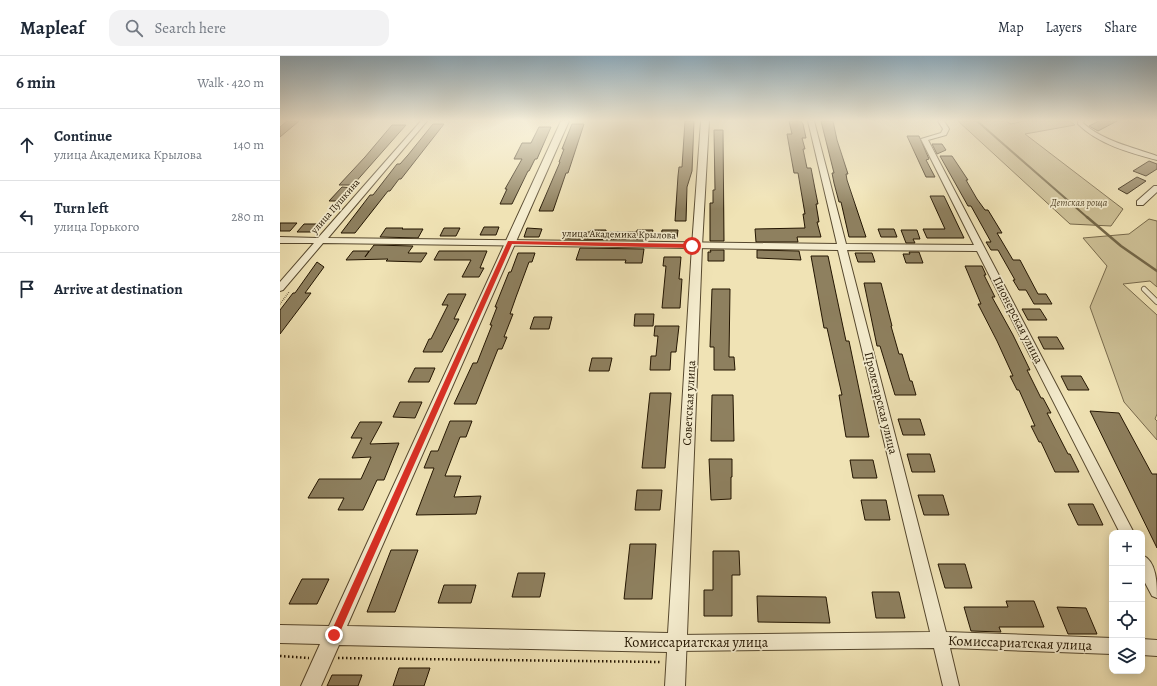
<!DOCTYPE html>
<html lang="en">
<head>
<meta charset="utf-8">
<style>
	:root { --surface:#fff; --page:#f2f2f3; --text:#1f2937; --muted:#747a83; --line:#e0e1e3 }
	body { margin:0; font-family:Alegreya,serif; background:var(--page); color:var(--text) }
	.controls { position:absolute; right:12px; bottom:12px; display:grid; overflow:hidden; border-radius:8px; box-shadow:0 2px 10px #0003 }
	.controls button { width:36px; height:36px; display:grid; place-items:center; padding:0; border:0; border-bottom:1px solid var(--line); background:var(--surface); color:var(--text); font:20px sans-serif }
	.stop { position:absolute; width:12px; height:12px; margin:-9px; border:3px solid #d93025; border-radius:50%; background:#fff }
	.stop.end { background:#d93025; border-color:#fff; box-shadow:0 1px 4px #0008 }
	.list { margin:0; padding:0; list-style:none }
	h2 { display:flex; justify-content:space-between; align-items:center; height:52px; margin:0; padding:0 16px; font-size:17px }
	h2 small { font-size:13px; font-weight:400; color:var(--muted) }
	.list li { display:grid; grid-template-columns:26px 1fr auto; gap:12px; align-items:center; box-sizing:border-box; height:72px; padding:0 16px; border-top:1px solid var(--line) }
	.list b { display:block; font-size:15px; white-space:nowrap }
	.list p { margin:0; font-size:13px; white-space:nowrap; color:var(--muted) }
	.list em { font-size:13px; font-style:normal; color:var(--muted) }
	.icon { flex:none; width:22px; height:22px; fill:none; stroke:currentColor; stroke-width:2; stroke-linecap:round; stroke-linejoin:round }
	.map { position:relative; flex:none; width:877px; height:630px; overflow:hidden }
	header { display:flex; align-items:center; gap:24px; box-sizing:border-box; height:56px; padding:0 20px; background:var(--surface); border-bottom:1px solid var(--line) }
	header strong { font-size:19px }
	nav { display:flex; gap:22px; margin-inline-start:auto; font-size:14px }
	.search { width:280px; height:36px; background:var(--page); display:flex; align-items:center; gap:10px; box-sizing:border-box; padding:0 14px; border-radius:12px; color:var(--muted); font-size:15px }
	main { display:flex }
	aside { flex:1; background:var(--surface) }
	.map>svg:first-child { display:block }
	.green { fill:#cdc096; stroke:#786a4c }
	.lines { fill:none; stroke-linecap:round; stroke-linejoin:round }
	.stream-far1 { stroke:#746748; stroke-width:2 }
	.stream { stroke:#746748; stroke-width:2.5 }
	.building { fill:#8e805f; stroke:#231501 }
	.service-casing { stroke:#56482e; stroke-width:6 }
	.minor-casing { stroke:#56482e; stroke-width:2 }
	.tertiary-casing { stroke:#56482e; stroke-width:2 }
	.path-far1 { stroke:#231501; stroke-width:1.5; stroke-dasharray:0.5 1.5; stroke-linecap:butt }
	.path { stroke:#231501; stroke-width:2.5; stroke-dasharray:1.5 2.5; stroke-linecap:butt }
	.service { stroke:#f5edcf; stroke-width:4.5 }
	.minor { fill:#f5edcf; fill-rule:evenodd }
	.tertiary { fill:#f5edcf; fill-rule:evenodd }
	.route { fill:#d93025 }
	.labels { text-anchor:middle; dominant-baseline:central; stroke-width:3.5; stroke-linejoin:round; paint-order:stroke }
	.far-park-label { font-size:10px; font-style:italic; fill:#5e5135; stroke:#f5edcf }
	.far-street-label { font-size:10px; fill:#231501; stroke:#f5edcf }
	.street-label { font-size:12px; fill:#231501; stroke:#f5edcf }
	.near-street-label { font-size:14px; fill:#231501; stroke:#f5edcf }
</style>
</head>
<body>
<header>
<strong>Mapleaf</strong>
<div class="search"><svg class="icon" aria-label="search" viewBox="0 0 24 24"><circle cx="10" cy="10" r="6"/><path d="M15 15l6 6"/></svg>Search here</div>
<nav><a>Map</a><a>Layers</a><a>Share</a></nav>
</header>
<main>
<aside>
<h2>6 min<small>Walk · 420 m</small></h2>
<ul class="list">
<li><svg class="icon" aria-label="ahead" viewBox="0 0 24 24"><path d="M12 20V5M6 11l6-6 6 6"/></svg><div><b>Continue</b><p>улица Академика Крылова</p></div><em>140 m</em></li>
<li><svg class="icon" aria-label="left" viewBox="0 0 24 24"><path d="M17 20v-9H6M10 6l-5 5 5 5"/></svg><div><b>Turn left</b><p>улица Горького</p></div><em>280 m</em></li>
<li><svg class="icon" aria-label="arrive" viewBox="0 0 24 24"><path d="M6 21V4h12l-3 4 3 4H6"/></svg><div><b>Arrive at destination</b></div></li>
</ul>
</aside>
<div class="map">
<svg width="877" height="630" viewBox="0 0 877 630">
	<rect width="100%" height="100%" fill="#f0e3b5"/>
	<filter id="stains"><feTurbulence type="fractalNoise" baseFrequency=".005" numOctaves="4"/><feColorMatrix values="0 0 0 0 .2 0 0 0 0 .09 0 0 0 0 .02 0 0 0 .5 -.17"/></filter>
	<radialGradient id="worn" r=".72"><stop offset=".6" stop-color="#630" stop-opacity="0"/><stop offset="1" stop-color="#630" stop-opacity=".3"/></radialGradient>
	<path class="green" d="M 678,65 L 726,65 L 731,68 L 744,65 L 790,65 L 795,69 L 745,78 L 843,153 L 831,170 L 790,168 Z
		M 869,163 L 877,165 L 877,231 L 870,225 L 843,228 L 877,259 L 877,358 L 875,363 L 877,365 L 877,384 L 844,346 L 810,251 L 827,210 L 803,182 L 849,178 Z"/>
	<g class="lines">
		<path class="stream-far1" d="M 697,65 L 808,162"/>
		<path class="stream" d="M 807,161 L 841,190 L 877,215"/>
	</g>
	<path class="building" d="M 7,65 L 19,65 L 0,81 L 0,71 Z
		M 405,65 L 414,65 L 412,115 L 407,131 L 406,165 L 395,165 L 398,120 L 399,111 L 402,111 Z
		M 509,65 L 521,65 L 523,68 L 526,82 L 522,82 L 525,93 L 523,93 L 527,112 L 531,112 L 535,133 L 538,148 L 536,148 L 539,166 L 537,166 L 541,181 L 517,181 L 518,186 L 476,186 L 475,173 L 525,172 L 523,158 L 525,158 L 518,117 L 514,117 L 507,78 L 512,78 Z
		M 541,65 L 553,65 L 557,84 L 568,118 L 566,118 L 567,124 L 586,181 L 569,181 L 561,146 L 559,146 L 554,127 L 552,117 L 554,117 Z
		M 819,65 L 837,65 L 818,75 L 809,70 Z
		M 153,68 L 164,68 L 121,123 L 119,123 L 110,135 L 108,135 L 75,177 L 61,177 L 90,139 L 93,139 L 117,108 L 120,108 L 128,99 Z
		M 292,68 L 304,68 L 288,117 L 286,117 L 273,155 L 259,155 L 280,106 L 279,106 L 284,93 L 282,93 Z
		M 112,69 L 126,69 L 73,129 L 59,129 L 85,101 Z
		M 259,71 L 271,71 L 257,103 L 255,103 L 249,115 L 248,115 L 232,148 L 220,148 L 227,133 L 225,133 L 242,103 L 234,103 L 242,87 L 251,87 Z
		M 434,74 L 443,74 L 444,185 L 430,185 L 430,147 L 433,147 L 433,134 L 435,134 Z
		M 627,80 L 639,80 L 649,103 L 646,104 L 655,121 L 646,121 Z
		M 652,88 L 662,88 L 666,94 L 657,98 Z
		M 660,100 L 672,100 L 688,124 L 686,124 L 697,143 L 705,154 L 708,154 L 722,177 L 717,177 L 733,204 L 740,204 L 758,238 L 766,238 L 772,248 L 754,248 L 746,234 L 739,234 L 733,224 L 735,224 L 718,194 L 711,194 L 706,186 L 711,186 L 691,150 L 688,150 Z
		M 869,105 L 877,108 L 877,113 L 866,120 L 853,115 Z
		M 857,121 L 866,125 L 847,138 L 838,133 Z
		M 62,131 L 73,132 L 61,145 L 49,145 Z
		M 650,140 L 664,140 L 684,182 L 647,182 L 643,173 L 665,173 Z
		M 0,167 L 17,167 L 10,175 L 0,175 Z
		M 24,168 L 39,168 L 33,176 L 17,176 Z
		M 204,171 L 219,171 L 216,179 L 200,179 Z
		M 106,172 L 123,172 L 122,173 L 143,173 L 138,182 L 100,181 Z
		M 164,172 L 180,172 L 176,180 L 160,180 Z
		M 247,172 L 262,173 L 259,181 L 244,181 Z
		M 598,173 L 614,173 L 617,181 L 601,181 Z
		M 311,174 L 326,174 L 326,176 L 357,176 L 357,174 L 373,174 L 371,182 L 366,182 L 365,184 L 284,183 L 287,176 L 310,176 Z
		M 382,174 L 398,174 L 397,182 L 381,182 Z
		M 621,174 L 637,174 L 640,183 L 633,183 L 635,187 L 626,187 Z
		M 94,189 L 133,190 L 128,197 L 147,197 L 141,206 L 106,205 L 108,203 L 66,204 L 73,195 L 89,195 L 85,201 Z
		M 300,192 L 364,193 L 362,207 L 345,207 L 346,204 L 296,204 Z
		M 430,194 L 444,194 L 444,205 L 428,205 L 428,196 L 431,196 Z
		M 477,194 L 519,195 L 521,204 L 477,202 Z
		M 159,195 L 207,195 L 200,212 L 204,212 L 199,221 L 182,221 L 191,204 L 154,204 Z
		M 629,196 L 639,196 L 643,207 L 626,207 L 623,198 L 630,198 Z
		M 238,197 L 255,197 L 252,206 L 249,206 L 236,241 L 230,258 L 233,258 L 224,281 L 227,281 L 222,293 L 218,293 L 196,348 L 174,348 L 193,307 L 197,307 L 212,269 L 210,269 L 217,251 L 215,251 L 229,216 L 231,216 Z
		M 575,197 L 592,197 L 595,206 L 578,206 Z
		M 531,200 L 548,200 L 566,285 L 569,285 L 589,381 L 566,381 L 559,339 L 562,339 L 547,272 L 544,272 Z
		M 384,201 L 401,201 L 399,223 L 402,223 L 400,252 L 382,252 L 386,210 L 383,210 Z
		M 37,206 L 44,211 L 25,237 L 31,237 L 0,278 L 0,254 L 13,237 L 15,237 Z
		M 685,210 L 702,210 L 706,219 L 704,219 L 715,241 L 712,241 L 733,279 L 750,314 L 747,314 L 761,342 L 763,342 L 771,357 L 767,357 L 788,398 L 790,398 L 799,416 L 775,416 L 761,386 L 759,386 L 751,370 L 755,370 L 739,334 L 737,334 L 730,320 L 733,320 L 717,285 L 698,248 L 701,248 Z
		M 584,227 L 601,227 L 612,270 L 611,270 L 619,298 L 622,298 L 630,325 L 632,325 L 636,339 L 615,339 L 600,290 L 597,290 Z
		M 432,233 L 450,233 L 449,301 L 454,301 L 455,314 L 434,314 L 434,291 L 430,291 Z
		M 168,238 L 186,238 L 174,263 L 179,263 L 162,296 L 143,296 L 149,283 L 151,283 L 168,249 L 162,249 Z
		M 742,253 L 760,253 L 767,264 L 748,264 Z
		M 355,258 L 374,258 L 373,270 L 354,270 Z
		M 254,261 L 272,261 L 269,273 L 250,273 Z
		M 375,270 L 399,270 L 396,296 L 391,296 L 390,314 L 370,314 L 371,300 L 376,300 L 378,280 L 374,280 Z
		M 758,281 L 777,281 L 784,293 L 764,293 Z
		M 312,302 L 332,302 L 329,315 L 309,315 Z
		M 135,312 L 155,312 L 149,326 L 128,326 Z
		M 781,320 L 801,320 L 809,334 L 788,334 Z
		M 370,337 L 391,337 L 385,412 L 362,412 Z
		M 432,339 L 453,339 L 454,385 L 431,385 Z
		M 120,346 L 142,346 L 135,362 L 113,361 Z
		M 810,355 L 839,357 L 872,418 L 877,418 L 877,492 Z
		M 618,363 L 640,363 L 645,379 L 623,379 Z
		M 170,365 L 192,365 L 186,381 L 180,381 L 165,420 L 181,420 L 174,441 L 201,440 L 196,458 L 136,459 L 154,412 L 144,412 L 151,395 L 158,395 Z
		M 80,366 L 102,366 L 90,388 L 119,387 L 104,424 L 97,424 L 83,454 L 58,454 L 64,442 L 28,442 L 39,423 L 81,423 L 91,401 L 72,402 L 82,382 L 71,382 Z
		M 627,398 L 650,398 L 655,416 L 632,416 Z
		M 429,403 L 452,403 L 452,421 L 451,421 L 451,443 L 431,444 Z
		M 570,404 L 593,404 L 597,422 L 573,422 Z
		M 357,434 L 382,434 L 380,454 L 355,454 Z
		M 638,439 L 663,439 L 669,459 L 644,459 Z
		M 581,444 L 606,444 L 610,464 L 585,464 Z
		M 788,448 L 813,448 L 823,469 L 798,469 Z
		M 350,488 L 376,488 L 372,543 L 344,543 Z
		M 111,494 L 138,494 L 115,556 L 87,556 Z
		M 433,495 L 459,495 L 460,519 L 452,519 L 452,560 L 424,560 L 424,534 L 433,534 Z
		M 658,508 L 685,508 L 692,532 L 665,532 Z
		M 238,517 L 265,517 L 260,541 L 232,541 Z
		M 22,523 L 49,523 L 37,548 L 9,548 Z
		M 164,529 L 196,529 L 191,547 L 158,547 Z
		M 592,536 L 619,536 L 625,562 L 596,562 Z
		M 477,540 L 546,541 L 550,567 L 478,566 Z
		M 726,545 L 754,545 L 764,571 L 719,571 L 721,576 L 691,575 L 684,551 L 728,551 Z
		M 777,551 L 806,552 L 817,578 L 788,578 Z
		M 119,612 L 150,612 L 144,630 L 113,630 Z
		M 52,619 L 82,619 L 78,630 L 47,630 Z"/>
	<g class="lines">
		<g class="service-casing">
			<path id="service" d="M 864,233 L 877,246"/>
		</g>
		<g class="minor-casing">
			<path id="minor" d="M 141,65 L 147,65 L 48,182 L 557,188 L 528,65 L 534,65 L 566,188 L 694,189 L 641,83 L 661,77 L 663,73 L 658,65 L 664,65 L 669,73 L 666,79 L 648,84 L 854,477 L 840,477 L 697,195 L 567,194 L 666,576 L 832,582 L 832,598 L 670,592 L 679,630 L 663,630 L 654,592 L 398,595 L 392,593 L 390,587 L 392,581 L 398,579 L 650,576 L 558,194 L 43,187 L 3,234 L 0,235 L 0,226 L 34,187 L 0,187 L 0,181 L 38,182 Z
				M 798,65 L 804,65 L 803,67 C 823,85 852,91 877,100 L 877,104 C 850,97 818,88 798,68 Z
				M 874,130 L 877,130 L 877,136 L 863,149 L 857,149 L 857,145 Z
				M 862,499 C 877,505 877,528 877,542 L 872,540 L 862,521 Z
				M 862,583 L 877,584 L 877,600 L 862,599 Z"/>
		</g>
		<g class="tertiary-casing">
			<path id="tertiary" d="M 281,65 L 289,65 L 67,570 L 388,577 L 412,190 L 421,65 L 429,65 L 422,190 L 405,630 L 385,630 L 387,596 L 59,589 L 41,630 L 21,630 L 40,588 L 0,587 L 0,569 L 49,570 Z"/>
		</g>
		<path class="path-far1" d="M 0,248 L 9,236"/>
		<path class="path" d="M 0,600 L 29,602
			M 58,602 L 381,606"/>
		<use href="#service" class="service"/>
		<use href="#minor" class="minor"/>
		<use href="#tertiary" class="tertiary"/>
	</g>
	<linearGradient id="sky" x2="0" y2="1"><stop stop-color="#8fabbb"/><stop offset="0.42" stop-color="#f8f2de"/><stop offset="1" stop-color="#f8f2de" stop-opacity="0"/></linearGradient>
	<rect width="877" height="153" fill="url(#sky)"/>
	<path class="route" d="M 228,185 L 412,188 L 414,190 L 412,192 L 232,188 L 57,583 L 54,584 L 51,583 L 49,579 L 51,576 Z"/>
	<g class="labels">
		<g class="far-park-label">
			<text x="799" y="146">Детская роща</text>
		</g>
		<g class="far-street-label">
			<text transform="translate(55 150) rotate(-49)">улица Пушкина</text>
			<text transform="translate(339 178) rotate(1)">улица Академика Крылова</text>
		</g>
		<g class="street-label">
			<text transform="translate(738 264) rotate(63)">Пионерская улица</text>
			<text transform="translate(409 347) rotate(-87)">Советская улица</text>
			<text transform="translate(601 347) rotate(76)">Пролетарская улица</text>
		</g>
		<g class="near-street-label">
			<text x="416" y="586">Комиссариатская улица</text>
			<text transform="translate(740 587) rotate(2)">Комиссариатская улица</text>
		</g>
	</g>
	<rect width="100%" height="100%" filter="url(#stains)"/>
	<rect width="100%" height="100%" fill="url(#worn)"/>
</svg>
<div class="controls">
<button>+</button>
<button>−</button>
<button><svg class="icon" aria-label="locate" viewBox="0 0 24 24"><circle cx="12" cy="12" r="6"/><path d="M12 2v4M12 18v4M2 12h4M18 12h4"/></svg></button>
<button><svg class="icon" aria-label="layers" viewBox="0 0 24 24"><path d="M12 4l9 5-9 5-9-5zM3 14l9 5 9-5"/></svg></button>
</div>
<div class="stop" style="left:412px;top:190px"></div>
<div class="stop end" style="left:54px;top:579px"></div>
</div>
</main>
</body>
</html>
